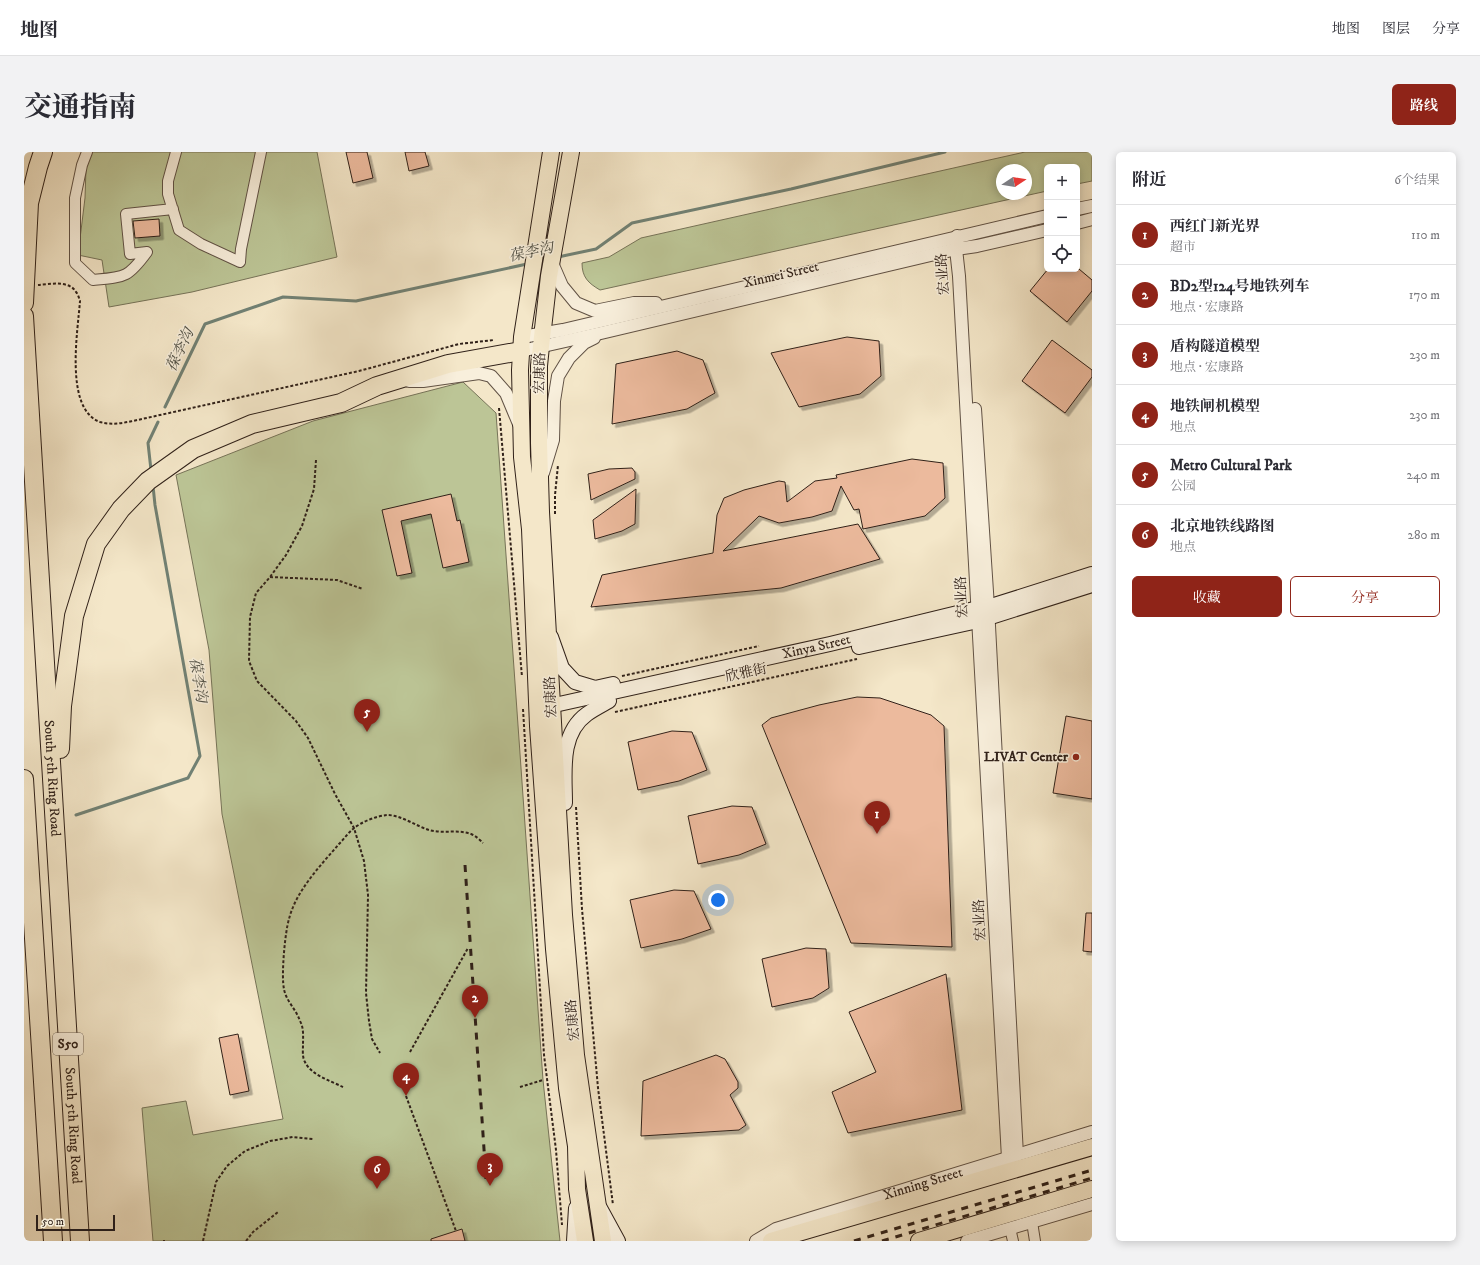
<!DOCTYPE html>
<html lang="zh">
<head>
<meta charset="utf-8">
<style>
	:root { --surface:#fff; --page:#f2f2f3; --text:#2b2b33; --muted:#7c7c81; --line:#e1e1e2; --accent:#8f2418 }
	body { margin:0; font-family:"IM FELL DW Pica","Noto Serif SC",serif; background:var(--page); color:var(--text) }
	.controls { position:absolute; right:12px; top:12px; display:grid; overflow:hidden; border-radius:6px; box-shadow:0 2px 10px #0003 }
	.controls button { width:36px; height:36px; display:grid; place-items:center; padding:0; border:0; border-bottom:1px solid var(--line); background:var(--surface); color:var(--text); font:20px sans-serif }
	.compass { position:absolute; left:972px; top:12px; width:36px; height:36px; border-radius:50%; background:var(--surface); box-shadow:0 2px 10px #0003; rotate:78deg }
	.scale { position:absolute; left:12px; bottom:10px; width:79px; box-sizing:border-box; padding-left:4px; border:2px solid #302119; border-top:0; font-size:11px; line-height:14px; white-space:nowrap; color:#302119; -webkit-text-stroke:3px #f8efdc; paint-order:stroke }
	.you { position:absolute; left:694px; top:748px; width:14px; height:14px; margin:-10px; border:3px solid #fff; border-radius:50%; background:#1a73e8; box-shadow:0 0 0 6px #1a73e833 }
	.badge { display:grid; place-items:center; width:26px; height:26px; border-radius:50%; background:var(--accent); color:#fff; font-size:13px; font-weight:700 }
	.pin { position:absolute; translate:-50% -33px; filter:drop-shadow(0 1px 2px #0008) }
	.pin::after { content:''; position:absolute; top:21px; width:14px; height:12px; background:inherit; clip-path:polygon(0 0,100% 0,50% 100%) }
	.list { margin:0; padding:0; list-style:none }
	h2 { display:flex; justify-content:space-between; align-items:center; height:52px; margin:0; padding:0 16px; font-size:17px }
	h2 small { font-size:13px; font-weight:400; color:var(--muted) }
	.list li { display:grid; grid-template-columns:26px 1fr auto; gap:12px; align-items:center; box-sizing:border-box; height:60px; padding:0 16px; border-top:1px solid var(--line) }
	.list b { display:block; font-size:15px; white-space:nowrap }
	.list p { margin:0; font-size:13px; white-space:nowrap; color:var(--muted) }
	.list em { font-size:13px; font-style:normal; color:var(--muted) }
	.actions { display:flex; gap:8px; padding:12px 16px }
	.actions a { flex:1; padding:9px 0; border:1px solid var(--accent); border-radius:6px; text-align:center; font-size:14px; color:var(--accent) }
	.actions .main { background:var(--accent); color:#fff }
	.icon { flex:none; width:22px; height:22px; fill:none; stroke:currentColor; stroke-width:2; stroke-linecap:round; stroke-linejoin:round }
	.map { position:relative; flex:none; width:1068px; height:1089px; overflow:hidden; border-radius:6px }
	header { display:flex; align-items:center; gap:24px; box-sizing:border-box; height:56px; padding:0 20px; background:var(--surface); border-bottom:1px solid var(--line) }
	header strong { font-size:19px }
	nav { display:flex; gap:22px; margin-inline-start:auto; font-size:14px }
	.intro { display:flex; align-items:center; justify-content:space-between; box-sizing:border-box; height:96px; padding:0 24px }
	h1 { margin:0; font-size:28px }
	.button { padding:10px 18px; border-radius:6px; background:var(--accent); color:#fff; font-size:14px; font-weight:700 }
	main { display:flex; gap:24px; padding:0 24px }
	aside { flex:1; background:var(--surface); border-radius:6px; box-shadow:0 2px 10px #0003 }
	.map>svg:first-child { display:block }
	.green { fill:#bcc596; stroke:#767358; fill-rule:evenodd }
	.lines { fill:none; stroke-linecap:round; stroke-linejoin:round }
	.stream { stroke:#718174; stroke-width:3 }
	.building { fill:#ecba9d; stroke:#302119; filter:url(#shadow) }
	.minor-casing { stroke:#615245; stroke-width:12 }
	.tertiary-casing { stroke:#615245; stroke-width:14 }
	.secondary-casing { stroke:#302119; stroke-width:16 }
	.primary-casing { stroke:#302119; stroke-width:18 }
	.motorway-casing { stroke:#302119; stroke-width:20 }
	.path { stroke:#302119; stroke-width:2; stroke-dasharray:3 2; stroke-linecap:butt }
	.minor { stroke:#f8efdc; stroke-width:10 }
	.tertiary { stroke:#f8efdc; stroke-width:12 }
	.secondary { stroke:#f8efdc; stroke-width:14 }
	.primary { stroke:#f4e7c9; stroke-width:16 }
	.motorway { stroke:#f4e7c9; stroke-width:18 }
	.rail { stroke:#302119; stroke-width:3; stroke-dasharray:7 7; stroke-linecap:butt }
	.poi-dot { fill:#8f2418; stroke:#f8efdc; stroke-width:1.5 }
	.labels { text-anchor:middle; dominant-baseline:central; stroke-width:3; stroke-linejoin:round; paint-order:stroke }
	.shield { fill:#f8efdc; stroke:#6c5f54; stroke-width:1 }
	.shield-label { font-size:13px; font-weight:bold; fill:#302119 }
	.street-label { font-size:14px; fill:#302119; stroke:#f8efdc }
	.poi-label { font-size:14px; font-weight:bold; fill:#302119; stroke:#f8efdc; text-anchor:end }
	.water-label { font-size:15px; font-style:italic; fill:#515146; stroke:#f8efdc }
</style>
</head>
<body>
<header>
<strong>地图</strong>
<nav><a>地图</a><a>图层</a><a>分享</a></nav>
</header>
<div class="intro"><h1>交通指南</h1><a class="button">路线</a></div>
<main>
<div class="map">
<svg width="1068" height="1089" viewBox="0 0 1068 1089">
	<defs>
		<filter id="shadow"><feDropShadow dx="3.5" dy="3.5" stdDeviation="0" flood-color="#0004"/></filter>
	</defs>
	<rect width="100%" height="100%" fill="#f4e7c9"/>
	<filter id="stains"><feTurbulence type="fractalNoise" baseFrequency=".005" numOctaves="4"/><feColorMatrix values="0 0 0 0 .2 0 0 0 0 .09 0 0 0 0 .02 0 0 0 .5 -.17"/></filter>
	<radialGradient id="worn" r=".72"><stop offset=".6" stop-color="#630" stop-opacity="0"/><stop offset="1" stop-color="#630" stop-opacity=".3"/></radialGradient>
	<path class="green" d="M 67,0 L 293,0 L 313,105 L 168,140 L 85,155 L 78,108 L 54,103 L 61,46 L 62,16 Z
		M 1001,0 L 1068,0 L 1068,29 L 1053,32 L 1053,15 L 1023,15 L 1023,39 L 576,138 C 564,131 558,125 558,111 L 585,105 L 617,86 ZM 978,18 L 1002,18 L 1002,42 L 978,42 Z
		M 439,230 L 472,261 L 519,928 L 536,1089 L 129,1089 L 118,956 L 162,949 L 169,983 L 259,967 L 198,662 L 185,498 L 152,323 L 289,269 Z"/>
	<g class="lines">
		<path class="stream" d="M 534,105 L 572,97 L 608,71 L 767,37 L 921,0
			M 141,255 L 181,172 L 259,145 L 332,149 L 503,112
			M 127,318 L 124,291 L 134,270
			M 52,663 L 164,626 L 176,604 L 131,353 L 129,334"/>
	</g>
	<path class="building" d="M 322,0 L 343,0 L 349,26 L 329,31 Z
		M 381,0 L 401,0 L 405,14 L 385,19 Z
		M 135,67 L 136,84 L 111,86 L 109,69 Z
		M 1024,117 L 1055,117 L 1068,128 L 1068,139 L 1043,170 L 1006,139 Z
		M 823,185 L 855,189 L 857,224 L 836,242 L 775,255 L 747,201 Z
		M 1028,188 L 1068,218 L 1068,225 L 1041,261 L 998,229 Z
		M 653,199 L 679,208 L 691,241 L 663,257 L 588,272 L 592,212 Z
		M 888,307 L 919,311 L 921,346 L 901,364 L 839,377 L 835,357 L 830,358 L 817,334 L 808,359 L 788,365 L 755,371 L 735,364 L 699,399 L 834,372 L 856,407 L 757,436 L 567,455 L 578,423 L 689,401 L 693,363 L 700,346 L 720,338 L 755,329 L 761,330 L 763,350 L 791,329 L 813,326 L 812,323 Z
		M 608,316 L 611,320 L 611,327 L 567,348 L 564,322 L 585,317 Z
		M 612,337 L 611,372 L 598,379 L 571,387 L 569,368 Z
		M 427,342 L 433,369 L 436,368 L 445,410 L 419,416 L 407,362 L 377,369 L 388,421 L 373,424 L 358,358 Z
		M 833,545 L 856,546 L 907,563 L 920,574 L 928,795 L 827,791 L 738,573 L 747,566 L 795,553 Z
		M 1042,564 L 1068,569 L 1068,647 L 1029,641 Z
		M 648,579 L 668,580 L 683,618 L 655,629 L 614,638 L 604,590 Z
		M 708,654 L 728,655 L 742,692 L 715,703 L 674,712 L 664,664 Z
		M 650,738 L 670,739 L 687,777 L 658,787 L 617,796 L 606,748 Z
		M 1062,761 L 1068,761 L 1068,800 L 1059,799 Z
		M 782,796 L 802,797 L 805,836 L 789,846 L 748,855 L 738,807 Z
		M 922,822 L 938,958 L 824,981 L 808,940 L 852,920 L 825,860 Z
		M 214,882 L 225,939 L 206,943 L 195,886 Z
		M 692,903 L 701,907 L 714,930 L 714,936 L 706,943 L 722,973 L 715,978 L 617,984 L 619,929 Z
		M 438,1077 L 441,1089 L 407,1089 L 407,1087 Z"/>
	<g class="lines">
		<g class="minor-casing">
			<path id="minor" d="M 63,0 L 58,13 L 51,46 L 51,111 L 69,128 C 101,125 104,126 123,100 L 106,102 L 102,62 L 149,57
				M 152,0 L 144,29 L 144,42 L 155,78 L 177,92 L 216,110 L 217,97 L 237,0
				M 1008,1070 L 1011,1089
				M 986,1076 L 989,1089"/>
		</g>
		<g class="tertiary-casing">
			<g id="tertiary">
				<path d="M 1053,57 L 1068,54"/>
				<path d="M 1053,71 L 1068,67"/>
				<path d="M 933,84 L 932,97 L 935,124 L 984,1006"/>
				<path d="M 528,111 L 538,134 L 552,151 L 571,159 L 610,151 L 632,151"/>
				<path d="M 498,185 L 539,178 L 1023,64"/>
				<path d="M 497,199 L 577,181 L 932,97 L 953,94 L 1023,78"/>
				<path d="M 385,229 L 399,229 L 455,221 L 467,224 L 482,241 L 495,272"/>
				<path d="M 951,257 L 964,455 L 993,1003"/>
				<path d="M 519,321 L 529,288 L 530,249 L 534,224 L 545,206 L 560,191 L 570,186"/>
				<path id="s1" d="M 732,1089 L 752,1077 L 1068,980"/>
				<path d="M 943,1089 L 1068,1052"/>
			</g>
		</g>
		<g class="secondary-casing">
			<g id="secondary">
				<path d="M 527,485 L 538,516 L 551,530 L 571,536 L 589,532"/>
				<path d="M 835,495 L 954,469 L 1068,433"/>
				<path id="s2" d="M 517,556 L 806,492 L 954,456 L 964,455 L 1068,422"/>
				<path d="M 541,651 C 541,621 535,582 563,562 C 570,557 578,553 585,549"/>
				<path d="M 576,1056 L 594,1089"/>
				<path d="M 550,1089 L 552,1056"/>
			</g>
		</g>
		<g class="primary-casing">
			<path id="primary" d="M 527,0 L 498,185 L 496,218 L 498,305 L 506,377 L 514,574 L 530,797 L 543,936 L 552,994 L 553,1037 L 561,1089
				M 547,0 L 525,124 L 517,194 L 515,214 L 515,291 L 517,360 L 540,763 L 552,903 L 579,1089
				M 747,1089 L 1068,995
				M 895,1089 L 1068,1037"/>
		</g>
		<g class="motorway-casing">
			<g id="motorway">
				<path d="M 0,151 L 5,51 L 14,15 L 19,0"/>
				<path id="s3" d="M 0,164 L 56,1089"/>
				<path d="M 36,597 L 38,554 L 50,464 L 72,392 L 97,357 L 124,329 L 169,297 L 228,272 L 317,251 L 353,234 L 424,212 L 497,199"/>
				<path d="M 0,627 L 29,1089"/>
			</g>
		</g>
		<path class="path" d="M 14,133 C 26,132 45,128 52,140 C 54,142 55,146 56,149 C 54,178 40,257 76,270 C 89,274 104,270 118,267 L 335,219 L 435,192 L 470,188
			M 475,256 L 498,525
			M 292,308 L 290,337 L 278,374 L 262,403 L 246,425 L 232,441 L 226,465 L 225,509 L 233,529 L 272,569 L 284,586 L 311,642 L 330,676 L 340,709 L 344,743 L 342,841 L 345,869 L 348,887 L 356,901
			M 531,362 L 531,343 L 534,313
			M 246,425 L 313,428 L 339,437
			M 598,524 L 735,494
			M 499,557 L 520,903 L 532,998 L 538,1073
			M 591,560 L 833,507
			M 552,655 L 558,757 L 574,936 L 589,1053
			M 386,900 L 444,796
			M 319,935 C 307,929 287,923 281,910 C 278,905 279,898 279,893 C 279,885 280,876 276,869 C 272,857 262,849 260,837 C 257,824 261,780 265,767 C 272,739 296,714 315,692 C 320,687 324,681 329,677 C 337,670 352,664 363,663 C 377,663 392,674 405,678 C 419,682 434,677 447,682 C 452,684 456,688 459,691
			M 496,935 L 519,928
			M 382,944 L 432,1079
			M 140,1088 L 140,1089
			M 179,1089 L 192,1030 L 203,1014 L 221,999 L 246,989 L 269,985 L 289,987
			M 222,1089 L 229,1080 L 254,1060"/>
		<use href="#minor" class="minor"/>
		<use href="#tertiary" class="tertiary"/>
		<use href="#secondary" class="secondary"/>
		<use href="#primary" class="primary"/>
		<use href="#motorway" class="motorway"/>
		<path class="rail" d="M 441,713 L 462,1027
			M 830,1089 L 1068,1018
			M 858,1089 L 1068,1026"/>
	</g>
	<circle class="poi-dot" cx="1052" cy="605" r="4"/>
	<g class="labels">
		<rect class="shield" x="29" y="881" width="30" height="22" rx="3"/>
		<g class="shield-label">
			<text x="44" y="892">S50</text>
		</g>
		<g class="street-label">
			<text transform="translate(919 122) rotate(-94)">宏业路</text>
			<text transform="translate(757 123) rotate(-13)">Xinmei Street</text>
			<text transform="translate(516 221) rotate(-88)">宏康路</text>
			<text transform="translate(938 445) rotate(-93)">宏业路</text>
			<text stroke="none"><textPath href="#s2" startOffset="282">Xinya Street</textPath></text>
			<text transform="translate(722 521) rotate(-12)">欣雅街</text>
			<text transform="translate(527 545) rotate(-93)">宏康路</text>
			<text stroke="none"><textPath href="#s3" startOffset="463">South 5th Ring Road</textPath></text>
			<text transform="translate(956 768) rotate(-93)">宏业路</text>
			<text transform="translate(549 868) rotate(-95)">宏康路</text>
			<text stroke="none"><textPath href="#s3" startOffset="811">South 5th Ring Road</textPath></text>
			<text stroke="none"><textPath href="#s1" startOffset="177">Xinning Street</textPath></text>
		</g>
		<g class="poi-label">
			<text x="1044" y="605">LIVAT Center</text>
		</g>
		<g class="water-label">
			<text transform="translate(507 100) rotate(-12)">葆李沟</text>
			<text transform="translate(156 198) rotate(-65)">葆李沟</text>
			<text transform="translate(174 528) rotate(80)">葆李沟</text>
		</g>
	</g>
	<rect width="100%" height="100%" filter="url(#stains)"/>
	<rect width="100%" height="100%" fill="url(#worn)"/>
</svg>
<div class="controls">
<button>+</button>
<button>−</button>
<button><svg class="icon" aria-label="locate" viewBox="0 0 24 24"><circle cx="12" cy="12" r="6"/><path d="M12 2v4M12 18v4M2 12h4M18 12h4"/></svg></button>
</div>
<svg class="compass" viewBox="-18 -18 36 36"><path d="M0-13l5 13h-10z" fill="#e53935"/><path d="M0 13l5-13h-10z" fill="#7c7c81"/></svg>
<div class="scale">50 m</div>
<div class="you"></div>
<div class="pin badge" style="left:853px;top:682px">1</div>
<div class="pin badge" style="left:451px;top:866px">2</div>
<div class="pin badge" style="left:466px;top:1034px">3</div>
<div class="pin badge" style="left:382px;top:944px">4</div>
<div class="pin badge" style="left:343px;top:580px">5</div>
<div class="pin badge" style="left:353px;top:1037px">6</div>
</div>
<aside>
<h2>附近<small>6个结果</small></h2>
<ul class="list">
<li><span class="badge">1</span><div><b>西红门新光界</b><p>超市</p></div><em>110 m</em></li>
<li><span class="badge">2</span><div><b>BD2型124号地铁列车</b><p>地点 · 宏康路</p></div><em>170 m</em></li>
<li><span class="badge">3</span><div><b>盾构隧道模型</b><p>地点 · 宏康路</p></div><em>230 m</em></li>
<li><span class="badge">4</span><div><b>地铁闸机模型</b><p>地点</p></div><em>230 m</em></li>
<li><span class="badge">5</span><div><b>Metro Cultural Park</b><p>公园</p></div><em>240 m</em></li>
<li><span class="badge">6</span><div><b>北京地铁线路图</b><p>地点</p></div><em>280 m</em></li>
</ul>
<div class="actions"><a class="main">收藏</a><a>分享</a></div>
</aside>
</main>
</body>
</html>
